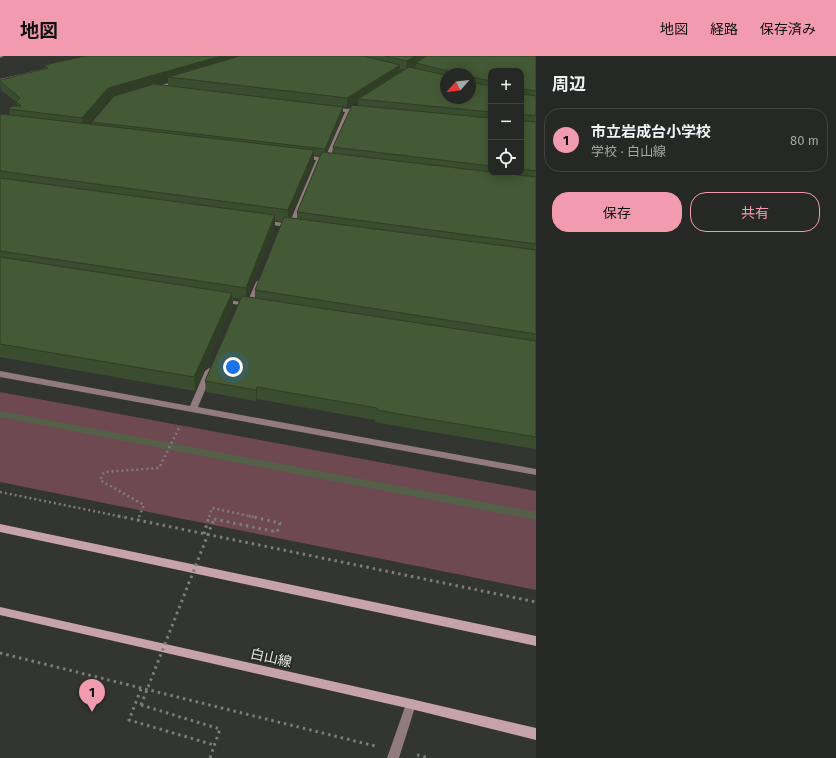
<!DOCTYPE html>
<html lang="ja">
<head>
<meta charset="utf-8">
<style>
	:root { --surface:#262825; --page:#323432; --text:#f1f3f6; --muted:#a4a6a7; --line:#424442; --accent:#f29aae }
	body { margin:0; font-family:"Fira Sans","Noto Sans JP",sans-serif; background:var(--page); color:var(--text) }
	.controls { position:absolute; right:12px; top:12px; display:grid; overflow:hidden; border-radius:8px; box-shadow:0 2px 10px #0003 }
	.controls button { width:36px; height:36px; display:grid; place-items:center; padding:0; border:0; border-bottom:1px solid var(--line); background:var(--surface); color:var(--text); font:20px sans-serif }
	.compass { position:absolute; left:440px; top:12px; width:36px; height:36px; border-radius:50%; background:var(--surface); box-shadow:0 2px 10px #0003; rotate:242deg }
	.you { position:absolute; left:233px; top:311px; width:14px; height:14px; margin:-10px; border:3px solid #fff; border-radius:50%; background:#1a73e8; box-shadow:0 0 0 6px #1a73e833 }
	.badge { display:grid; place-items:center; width:26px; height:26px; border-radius:50%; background:var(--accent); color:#111; font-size:13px; font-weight:700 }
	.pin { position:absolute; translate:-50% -33px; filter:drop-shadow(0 1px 2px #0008) }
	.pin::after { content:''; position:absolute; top:21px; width:14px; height:12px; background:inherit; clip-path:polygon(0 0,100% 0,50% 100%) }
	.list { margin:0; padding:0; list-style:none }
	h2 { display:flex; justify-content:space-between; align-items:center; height:52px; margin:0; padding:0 16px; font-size:17px }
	h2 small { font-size:13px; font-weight:400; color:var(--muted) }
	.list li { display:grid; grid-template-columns:26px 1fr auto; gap:12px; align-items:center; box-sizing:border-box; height:64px; margin:0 8px 8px; padding:0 8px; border:1px solid var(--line); border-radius:16px }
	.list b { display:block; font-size:15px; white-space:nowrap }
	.list p { margin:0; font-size:13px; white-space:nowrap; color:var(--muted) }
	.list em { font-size:13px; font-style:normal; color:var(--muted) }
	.actions { display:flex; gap:8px; padding:12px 16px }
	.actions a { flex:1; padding:9px 0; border:1px solid var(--accent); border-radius:16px; text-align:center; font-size:14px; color:var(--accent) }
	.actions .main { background:var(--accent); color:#111 }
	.icon { flex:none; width:22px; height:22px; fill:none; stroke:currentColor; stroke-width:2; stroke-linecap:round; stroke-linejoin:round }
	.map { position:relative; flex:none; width:536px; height:702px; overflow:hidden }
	header { display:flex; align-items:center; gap:24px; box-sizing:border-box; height:56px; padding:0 20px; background:var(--accent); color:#111 }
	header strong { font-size:19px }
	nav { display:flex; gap:22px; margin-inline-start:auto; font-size:14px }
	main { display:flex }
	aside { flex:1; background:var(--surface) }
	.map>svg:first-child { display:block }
	.green { fill:#6f4952 }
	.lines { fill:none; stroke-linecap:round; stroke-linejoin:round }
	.stream { fill:#546148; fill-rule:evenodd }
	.path-far1 { stroke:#7b7d7a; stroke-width:2.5; stroke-dasharray:2 3; stroke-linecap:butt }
	.path { stroke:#7b7d7a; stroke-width:3; stroke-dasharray:2.5 4; stroke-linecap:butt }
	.lane { fill:#917b7f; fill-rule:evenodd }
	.street { fill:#917b7f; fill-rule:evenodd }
	.secondary { fill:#c6a3aa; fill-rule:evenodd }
	.path-bridge { stroke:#7b7d7a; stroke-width:3; stroke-dasharray:2.5 4; stroke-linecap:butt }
	.wall { fill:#3a4d2e; fill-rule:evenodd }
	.shaded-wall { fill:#303e25 }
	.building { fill:#445935; stroke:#303e25 }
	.labels { text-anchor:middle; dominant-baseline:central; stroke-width:4; stroke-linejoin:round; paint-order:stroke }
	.near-street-label { font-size:14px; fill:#e1e2e0; stroke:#292b27 }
</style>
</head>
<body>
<header>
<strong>地図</strong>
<nav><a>地図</a><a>経路</a><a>保存済み</a></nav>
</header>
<main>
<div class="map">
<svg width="536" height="702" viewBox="0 0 536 702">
	<rect width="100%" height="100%" fill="#333531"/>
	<path class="green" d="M 0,336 L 536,435 L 536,534 L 0,426 Z"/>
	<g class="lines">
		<path class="stream" d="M 0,355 L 536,456 L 536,464 L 0,361 Z"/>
		<path class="path-far1" d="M 0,436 L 123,461
			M 139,461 L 144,449 L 100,424 L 104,416 L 159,412 L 180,370
			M 209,461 L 212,452 L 254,461"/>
		<path class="path" d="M 118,460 L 536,546
			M 214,463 L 277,476 L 280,467 L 249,460
			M 138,465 L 140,460
			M 204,478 L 209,460
			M 0,597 L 375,690
			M 141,633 L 129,664 L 214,689
			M 141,649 L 220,673 L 210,702
			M 417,699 L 430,702"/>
		<path class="lane" d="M 0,0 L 4,0 L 0,2 Z"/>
		<path class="street" d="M 47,12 L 49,13 L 49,14 L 0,25 L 0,23 Z
			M 179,24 L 181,24 L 181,26 L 153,33 L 151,32 Z
			M 333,51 L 347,53 L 353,52 L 353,54 L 362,56 L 359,58 L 350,56 L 330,102 L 334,104 L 331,106 L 322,105 L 294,170 L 291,172 L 262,167 L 262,165 L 264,164 L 289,168 L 316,104 L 305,103 L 302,101 L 305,99 L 325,102 L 345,56 L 331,54 L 331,52 Z
			M 259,224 L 262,226 L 251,250 L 223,247 L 220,245 L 223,243 L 247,247 L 256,226 Z
			M 209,312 L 213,315 L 198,351 L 536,413 L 536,419 L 0,321 L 0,315 L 190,350 L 205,315 Z
			M 411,643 L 415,644 L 416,648 L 399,702 L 387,702 L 406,648 L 407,644 Z"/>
		<path class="secondary" d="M 0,468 L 536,580 L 536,590 L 0,476 Z
			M 0,551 L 411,643 L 536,672 L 536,684 L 411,653 L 0,559 Z"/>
		<path class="path-bridge" d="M 141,649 L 214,463"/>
	</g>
	<path class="wall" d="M 86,0 L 536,0 L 536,393 L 414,373 L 375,366 L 375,364 L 257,343 L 256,345 L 206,336 L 205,325 L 240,243 L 233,242 L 233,250 L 195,335 L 0,301 L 0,59 L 10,59 L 9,53 L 17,50 L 16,46 L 1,34 L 0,28 L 0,24 L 46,13 L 45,9 ZM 416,8 L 415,12 L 410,11 ZM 400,13 L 405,14 L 399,17 ZM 491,15 L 521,15 L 521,117 L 491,117 ZM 446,18 L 470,18 L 446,42 ZM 168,25 L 168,30 L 155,28 ZM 114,40 L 92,66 L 92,68 L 87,68 L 110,42 ZM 358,44 L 358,49 L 333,91 L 332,97 L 326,97 L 343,57 L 343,51 L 347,51 ZM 314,99 L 321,100 L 297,156 L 297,163 L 290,162 L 314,105 ZM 275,165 L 282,166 L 255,234 L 255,242 L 247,241 L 275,171 Z"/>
	<path class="shaded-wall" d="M 221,0 L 254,0 L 168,21 L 168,25 L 110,42 L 83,72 L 82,62 L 108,32 Z
		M 415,0 L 428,0 L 416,7 L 416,8 L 406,14 L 407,5 Z
		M 400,9 L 399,19 L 358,43 L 358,44 L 347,51 L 347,42 Z
		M 343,51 L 343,57 L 324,100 L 325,93 Z
		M 314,94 L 314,105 L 288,166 L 288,154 Z
		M 275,159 L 275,171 L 246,244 L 246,232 Z
		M 232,237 L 233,250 L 195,335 L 194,321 Z
		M 257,331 L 257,343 L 256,345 L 256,334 Z"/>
	<path class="building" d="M 86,0 L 221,0 L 108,32 L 82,62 L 9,53 L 12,50 L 21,50 L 16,46 L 20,42 L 0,25 L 0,24 L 48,12 L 45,9 L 53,7 Z
		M 240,0 L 364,0 L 400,9 L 347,42 L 168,21 Z
		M 386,0 L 415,0 L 407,5 Z
		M 426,0 L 536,0 L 536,35 L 522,33 L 523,38 L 536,40 L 536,59 L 522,59 L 523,65 L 536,66 L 536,115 L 521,113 L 521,15 L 491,15 L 491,25 L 471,21 L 471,26 L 491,30 L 491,56 L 358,43 L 409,11 L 446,19 L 446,42 L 470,42 L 470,18 L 448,18 L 448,15 L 416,7 Z
		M 154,28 L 343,51 L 325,93 L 92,66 L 114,40 Z
		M 352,49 L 491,62 L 491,110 L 333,91 Z
		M 2,58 L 314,94 L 288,154 L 0,115 L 0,59 Z
		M 322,96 L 491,116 L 491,117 L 501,117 L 536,121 L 536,188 L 297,156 Z
		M 0,122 L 275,159 L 246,232 L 0,195 Z
		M 284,161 L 536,194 L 536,278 L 255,234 Z
		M 0,201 L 232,237 L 194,321 L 0,288 Z
		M 242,240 L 536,285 L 536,381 L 416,361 L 377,354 L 377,352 L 257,331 L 256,334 L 205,325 Z"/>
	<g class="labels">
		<g class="near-street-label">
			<text transform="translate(271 602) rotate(13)">白山線</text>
		</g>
	</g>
</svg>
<div class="controls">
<button>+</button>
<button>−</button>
<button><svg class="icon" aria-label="locate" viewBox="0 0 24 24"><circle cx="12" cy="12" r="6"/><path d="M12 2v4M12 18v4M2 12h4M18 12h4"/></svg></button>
</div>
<svg class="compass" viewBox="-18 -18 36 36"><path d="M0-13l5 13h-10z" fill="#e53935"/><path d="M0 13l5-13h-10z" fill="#a4a6a7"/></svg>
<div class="you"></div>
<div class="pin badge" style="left:92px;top:656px">1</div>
</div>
<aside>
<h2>周辺<small></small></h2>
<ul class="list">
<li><span class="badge">1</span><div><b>市立岩成台小学校</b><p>学校 · 白山線</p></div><em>80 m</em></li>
</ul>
<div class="actions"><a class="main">保存</a><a>共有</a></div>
</aside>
</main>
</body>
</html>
